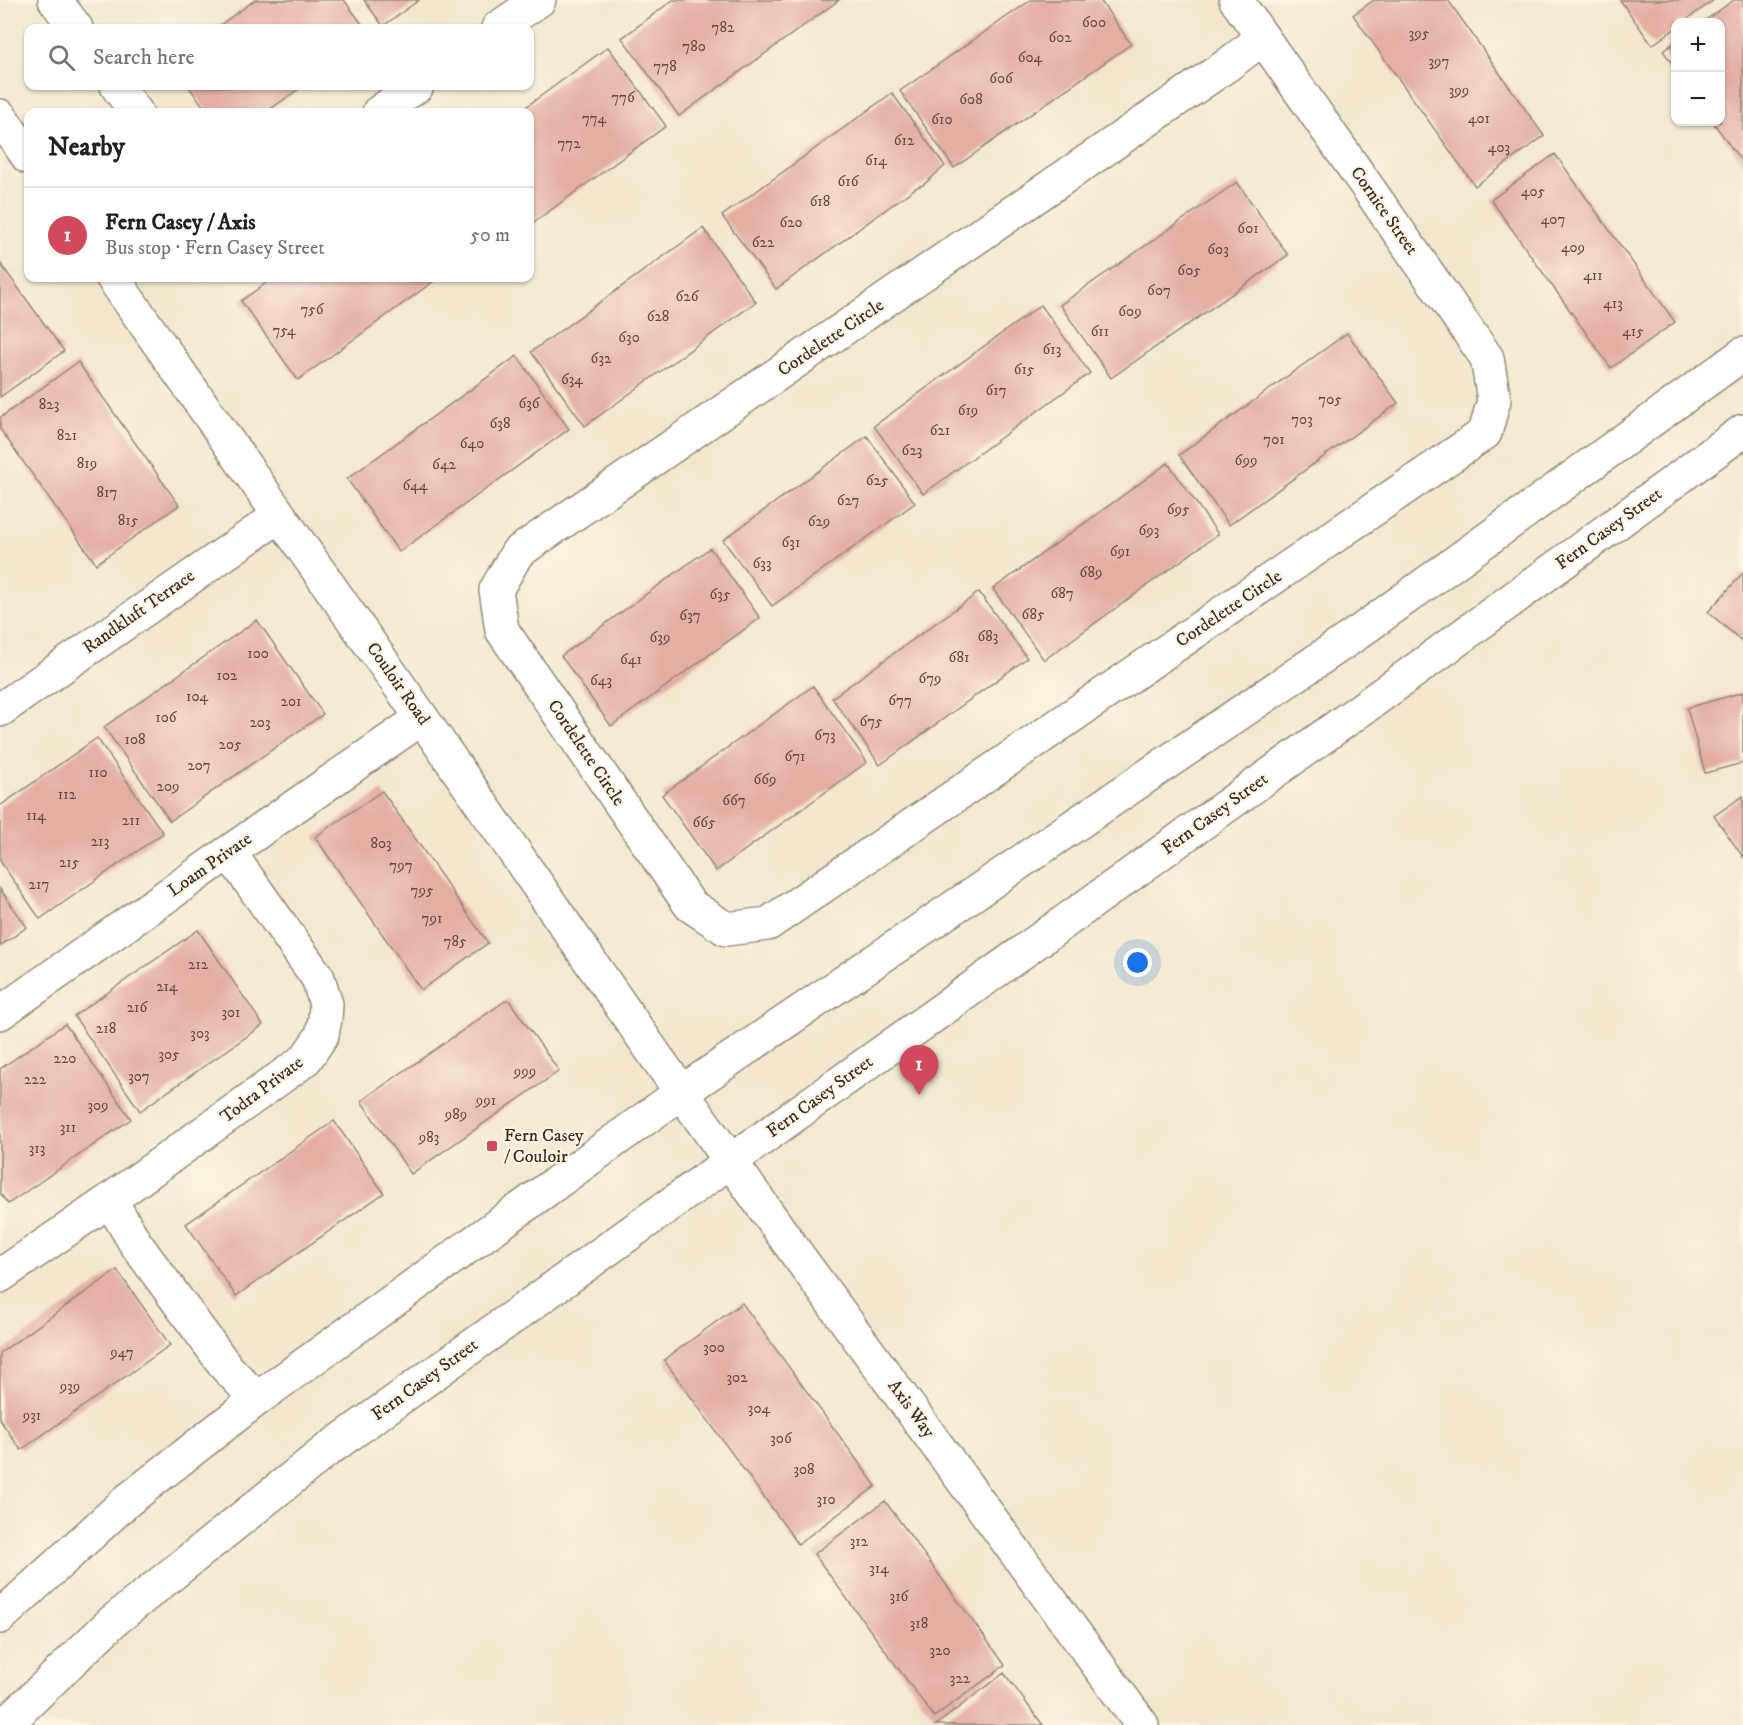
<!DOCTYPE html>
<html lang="en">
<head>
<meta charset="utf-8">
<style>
	:root { --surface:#fff; --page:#f6f6f6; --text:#202124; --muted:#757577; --line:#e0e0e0; --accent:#d1495b }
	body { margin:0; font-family:"IM FELL DW Pica",serif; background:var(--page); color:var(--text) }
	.controls { position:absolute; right:18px; top:18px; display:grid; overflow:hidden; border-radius:12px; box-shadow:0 2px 4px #0004 }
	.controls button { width:54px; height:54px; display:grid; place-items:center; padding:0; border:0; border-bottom:2px solid var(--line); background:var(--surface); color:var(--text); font:30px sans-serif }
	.you { position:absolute; left:1138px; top:963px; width:21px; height:21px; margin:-15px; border:4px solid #fff; border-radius:50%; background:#1a73e8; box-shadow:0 0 0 9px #1a73e833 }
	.badge { display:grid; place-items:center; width:39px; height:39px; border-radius:50%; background:var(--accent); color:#fff; font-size:20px; font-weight:700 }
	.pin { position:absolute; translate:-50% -50px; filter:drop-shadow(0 2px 3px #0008) }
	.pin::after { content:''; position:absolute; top:32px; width:21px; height:18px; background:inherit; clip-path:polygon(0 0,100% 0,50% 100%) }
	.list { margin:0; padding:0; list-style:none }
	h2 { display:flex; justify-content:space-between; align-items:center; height:78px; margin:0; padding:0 24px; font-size:26px }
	h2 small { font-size:20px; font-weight:400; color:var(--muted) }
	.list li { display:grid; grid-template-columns:39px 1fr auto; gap:18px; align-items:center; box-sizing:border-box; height:96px; padding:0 24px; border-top:2px solid var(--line) }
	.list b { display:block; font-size:22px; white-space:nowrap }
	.list p { margin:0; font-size:20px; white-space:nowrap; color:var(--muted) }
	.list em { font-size:20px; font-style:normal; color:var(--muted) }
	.icon { flex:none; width:33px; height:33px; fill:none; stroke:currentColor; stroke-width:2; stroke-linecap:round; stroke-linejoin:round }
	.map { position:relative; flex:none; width:1743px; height:1725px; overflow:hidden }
	.search { position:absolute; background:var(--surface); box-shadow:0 2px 4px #0004; left:24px; top:24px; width:510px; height:66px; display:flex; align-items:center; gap:15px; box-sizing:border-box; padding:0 21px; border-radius:12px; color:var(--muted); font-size:22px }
	.panel { position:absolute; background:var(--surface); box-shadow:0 2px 4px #0004; left:24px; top:108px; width:510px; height:174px; border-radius:12px }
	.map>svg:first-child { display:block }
	.building { fill:#e4aea3 }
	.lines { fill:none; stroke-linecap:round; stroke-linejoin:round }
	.minor-casing { stroke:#978976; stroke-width:36 }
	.tertiary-casing { stroke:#978976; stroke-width:36 }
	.minor { stroke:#fff; stroke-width:33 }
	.tertiary { stroke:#fff; stroke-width:33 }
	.poi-dot { fill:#d1495b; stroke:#fcf5e5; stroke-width:2 }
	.labels { text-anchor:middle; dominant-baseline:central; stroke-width:4.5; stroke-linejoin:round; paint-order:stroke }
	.number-label { font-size:15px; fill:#654b3f }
	.street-label { font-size:18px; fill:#3b2a1e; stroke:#fcf5e5 }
	.poi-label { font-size:18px; fill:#3b2a1e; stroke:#fcf5e5; text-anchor:start }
</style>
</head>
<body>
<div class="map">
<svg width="1743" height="1725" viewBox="0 0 1743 1725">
	<rect width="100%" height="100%" fill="#fcf5e5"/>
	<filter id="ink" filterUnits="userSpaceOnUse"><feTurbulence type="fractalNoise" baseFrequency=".0167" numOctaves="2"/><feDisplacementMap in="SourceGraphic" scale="12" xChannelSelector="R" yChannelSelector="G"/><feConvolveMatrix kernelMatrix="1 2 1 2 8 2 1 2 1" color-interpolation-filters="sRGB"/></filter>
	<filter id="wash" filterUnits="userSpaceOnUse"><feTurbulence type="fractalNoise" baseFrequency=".008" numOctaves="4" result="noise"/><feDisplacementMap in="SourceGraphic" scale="24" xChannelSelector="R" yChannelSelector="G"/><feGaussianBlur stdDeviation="1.35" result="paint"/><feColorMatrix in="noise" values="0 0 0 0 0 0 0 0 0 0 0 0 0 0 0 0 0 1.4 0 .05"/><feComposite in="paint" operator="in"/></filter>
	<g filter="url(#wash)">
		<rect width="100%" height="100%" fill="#f3e8ce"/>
		<g id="blocks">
			<path class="building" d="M 255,0 L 344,0 L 365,28 L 216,28 Z
				M 364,0 L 419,0 L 383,26 Z
				M 673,0 L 839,0 L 679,116 L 622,38 Z
				M 1031,0 L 1100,0 L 1131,44 L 954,168 L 900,91 Z
				M 1374,0 L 1448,0 L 1544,136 L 1475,186 L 1353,15 Z
				M 1620,0 L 1714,0 L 1683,22 L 1676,22 L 1676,28 L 1652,45 Z
				M 1734,0 L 1743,0 L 1743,164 L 1713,122 L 1720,122 L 1720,22 L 1703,22 Z
				M 1676,42 L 1676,69 L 1663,51 Z
				M 608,47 L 666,126 L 530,225 L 530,112 L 519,112 Z
				M 188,86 L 303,86 L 266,112 L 208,112 Z
				M 892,93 L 945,166 L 923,185 L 917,187 L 776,289 L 722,216 Z
				M 1555,154 L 1675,322 L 1611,368 L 1491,200 Z
				M 1237,182 L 1288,255 L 1111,378 L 1060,305 Z
				M 703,228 L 756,302 L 585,426 L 531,352 Z
				M 0,263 L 64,351 L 0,397 Z
				M 273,278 L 438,278 L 298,380 L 241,301 Z
				M 1041,305 L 1090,373 L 923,494 L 874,426 Z
				M 1347,333 L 1398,403 L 1229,525 L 1179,455 Z
				M 517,356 L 569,429 L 399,552 L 347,479 Z
				M 78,362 L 179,505 L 96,564 L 0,429 L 0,418 Z
				M 867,436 L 915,503 L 772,606 L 723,540 Z
				M 1168,463 L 1218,534 L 1044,660 L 993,589 Z
				M 710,548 L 760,618 L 611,726 L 561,656 Z
				M 1743,573 L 1743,642 L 1708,612 Z
				M 979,592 L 1027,658 L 880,765 L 832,698 Z
				M 257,620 L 323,714 L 170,821 L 104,727 Z
				M 813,686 L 867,762 L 716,871 L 662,795 Z
				M 1743,692 L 1743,763 L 1705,773 L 1687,708 Z
				M 97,738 L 163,833 L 40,919 L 0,861 L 0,806 Z
				M 382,791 L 488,943 L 421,990 L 315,837 Z
				M 1743,796 L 1743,857 L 1714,816 Z
				M 0,889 L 27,927 L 0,946 Z
				M 198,930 L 263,1025 L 140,1111 L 74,1016 Z
				M 508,999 L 559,1071 L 411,1174 L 361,1101 Z
				M 65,1024 L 131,1119 L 8,1204 L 0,1193 L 0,1069 Z
				M 334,1121 L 384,1193 L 236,1296 L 186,1224 Z
				M 117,1270 L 170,1345 L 21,1450 L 0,1420 L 0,1353 Z
				M 742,1303 L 876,1486 L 798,1544 L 664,1360 Z
				M 885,1501 L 1005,1665 L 934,1717 L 814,1554 Z
				M 1004,1673 L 1043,1725 L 936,1725 Z"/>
		</g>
	</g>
	<g filter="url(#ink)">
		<use href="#blocks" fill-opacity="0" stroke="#978976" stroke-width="1.5"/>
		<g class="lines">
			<g class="minor-casing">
				<path id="minor" d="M 55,0 L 76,28
					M 1236,0 L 1263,38 L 1487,358 L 1494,400 L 1485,433 L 768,924 L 726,929 L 690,905 L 502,630 L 496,590 L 517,553 L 1226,66 L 1263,38
					M 498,28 L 539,0
					M 117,86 L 136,112
					M 379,112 L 417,86
					M 0,710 L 279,516
					M 0,1013 L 229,852 L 422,718
					M 110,1200 L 136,1244 L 227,1368 L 257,1399
					M 0,1276 L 110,1200 L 305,1060 L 322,1035 L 325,1019 L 326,1004 L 318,978 L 229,852"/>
			</g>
			<g class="tertiary-casing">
				<path id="tertiary" d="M 0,116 L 28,157
					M 113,278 L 422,718 L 655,1055 L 791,1246 L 1142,1725
					M 0,1617 L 128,1500 L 257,1399 L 682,1092 L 1359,632 L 1743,354
					M 5,1725 L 112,1622 L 326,1451 L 1384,693 L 1743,431"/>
			</g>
			<use href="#minor" class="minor"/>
			<use href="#tertiary" class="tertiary"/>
		</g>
	</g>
	<rect class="poi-dot" x="486" y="1140" width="12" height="12" rx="3"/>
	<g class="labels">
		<g class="number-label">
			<text x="1094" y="22">600</text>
			<text x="723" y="27">782</text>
			<text x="1419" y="33">395</text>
			<text x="1060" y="37">602</text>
			<text x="694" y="46">780</text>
			<text x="1030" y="57">604</text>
			<text x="1439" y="61">397</text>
			<text x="665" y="66">778</text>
			<text x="1001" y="78">606</text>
			<text x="1459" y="90">399</text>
			<text x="623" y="97">776</text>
			<text x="971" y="99">608</text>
			<text x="594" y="118">774</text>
			<text x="1479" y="118">401</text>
			<text x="942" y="119">610</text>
			<text x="904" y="140">612</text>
			<text x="569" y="143">772</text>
			<text x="1499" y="147">403</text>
			<text x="876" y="160">614</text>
			<text x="848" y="181">616</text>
			<text x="1533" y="191">405</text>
			<text x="820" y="201">618</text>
			<text x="1553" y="219">407</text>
			<text x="791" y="222">620</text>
			<text x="1248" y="228">601</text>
			<text x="763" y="242">622</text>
			<text x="1573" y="247">409</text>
			<text x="1218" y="249">603</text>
			<text x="1189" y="270">605</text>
			<text x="1593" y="275">411</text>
			<text x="1159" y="290">607</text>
			<text x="687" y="296">626</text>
			<text x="1613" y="303">413</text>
			<text x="312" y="309">756</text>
			<text x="1130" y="311">609</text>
			<text x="658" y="316">628</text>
			<text x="284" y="330">754</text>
			<text x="1100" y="331">611</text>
			<text x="1633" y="331">415</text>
			<text x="629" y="337">630</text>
			<text x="1052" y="349">613</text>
			<text x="601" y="358">632</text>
			<text x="1024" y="369">615</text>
			<text x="572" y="379">634</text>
			<text x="996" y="390">617</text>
			<text x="1330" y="399">705</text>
			<text x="529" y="403">636</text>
			<text x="49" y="404">823</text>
			<text x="968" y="410">619</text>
			<text x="1302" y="419">703</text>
			<text x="500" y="423">638</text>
			<text x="940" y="430">621</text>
			<text x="67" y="435">821</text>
			<text x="1274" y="439">701</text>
			<text x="472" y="443">640</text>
			<text x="912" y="450">623</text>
			<text x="1246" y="460">699</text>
			<text x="87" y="463">819</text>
			<text x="444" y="464">642</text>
			<text x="877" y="480">625</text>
			<text x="415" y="485">644</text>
			<text x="107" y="492">817</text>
			<text x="848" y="500">627</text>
			<text x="1178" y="509">695</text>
			<text x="128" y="520">815</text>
			<text x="819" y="521">629</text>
			<text x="1149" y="530">693</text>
			<text x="791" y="542">631</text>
			<text x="1120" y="551">691</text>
			<text x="762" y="563">633</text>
			<text x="1091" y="572">689</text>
			<text x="1062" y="593">687</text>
			<text x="720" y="594">635</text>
			<text x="1033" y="614">685</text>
			<text x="690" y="615">637</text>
			<text x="988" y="636">683</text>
			<text x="660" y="637">639</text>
			<text x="258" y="653">100</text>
			<text x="959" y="657">681</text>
			<text x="631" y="659">641</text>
			<text x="227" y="675">102</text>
			<text x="930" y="678">679</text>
			<text x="601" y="680">643</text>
			<text x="197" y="696">104</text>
			<text x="900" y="700">677</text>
			<text x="291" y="701">201</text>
			<text x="166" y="717">106</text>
			<text x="871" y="721">675</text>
			<text x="260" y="722">203</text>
			<text x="825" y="735">673</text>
			<text x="135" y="739">108</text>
			<text x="230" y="744">205</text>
			<text x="795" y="756">671</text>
			<text x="199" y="765">207</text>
			<text x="98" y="772">110</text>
			<text x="765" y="779">669</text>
			<text x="168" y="786">209</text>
			<text x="67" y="794">112</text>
			<text x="734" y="800">667</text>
			<text x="36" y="815">114</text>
			<text x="131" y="820">211</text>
			<text x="704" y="822">665</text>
			<text x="100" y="841">213</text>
			<text x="381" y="843">803</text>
			<text x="69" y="862">215</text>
			<text x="401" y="865">797</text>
			<text x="39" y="884">217</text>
			<text x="422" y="890">795</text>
			<text x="432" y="918">791</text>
			<text x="455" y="941">785</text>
			<text x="198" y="964">212</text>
			<text x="167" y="986">214</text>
			<text x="137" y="1007">216</text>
			<text x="231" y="1012">301</text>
			<text x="106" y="1028">218</text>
			<text x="200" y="1033">303</text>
			<text x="169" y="1054">305</text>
			<text x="65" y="1058">220</text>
			<text x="525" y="1071">999</text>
			<text x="139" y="1076">307</text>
			<text x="35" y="1079">222</text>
			<text x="486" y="1100">991</text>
			<text x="98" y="1105">309</text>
			<text x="456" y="1114">989</text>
			<text x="68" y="1127">311</text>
			<text x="429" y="1137">983</text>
			<text x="37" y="1148">313</text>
			<text x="714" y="1347">300</text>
			<text x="122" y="1352">947</text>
			<text x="737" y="1377">302</text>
			<text x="70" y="1386">939</text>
			<text x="759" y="1408">304</text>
			<text x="32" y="1415">931</text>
			<text x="781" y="1438">306</text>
			<text x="804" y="1469">308</text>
			<text x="826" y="1499">310</text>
			<text x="859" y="1541">312</text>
			<text x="879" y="1568">314</text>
			<text x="899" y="1596">316</text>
			<text x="919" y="1623">318</text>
			<text x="940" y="1650">320</text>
			<text x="960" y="1678">322</text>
		</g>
		<g class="street-label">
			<text transform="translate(1384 211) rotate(55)">Cornice Street</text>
			<text transform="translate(831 338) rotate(-34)">Cordelette Circle</text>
			<text transform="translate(1609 529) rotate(-36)">Fern Casey Street</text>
			<text transform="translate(1229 609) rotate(-34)">Cordelette Circle</text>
			<text transform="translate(139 612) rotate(-35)">Randkluft Terrace</text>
			<text transform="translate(398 684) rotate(55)">Couloir Road</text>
			<text transform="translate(586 753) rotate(56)">Cordelette Circle</text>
			<text transform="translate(1215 814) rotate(-36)">Fern Casey Street</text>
			<text transform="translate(210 865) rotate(-35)">Loam Private</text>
			<text transform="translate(262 1090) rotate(-37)">Todra Private</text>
			<text transform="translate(820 1097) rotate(-36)">Fern Casey Street</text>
			<text transform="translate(425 1380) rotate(-36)">Fern Casey Street</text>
			<text transform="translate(911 1409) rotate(54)">Axis Way</text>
		</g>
		<g class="poi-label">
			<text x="504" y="1136">Fern Casey<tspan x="504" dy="21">/ Couloir</tspan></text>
		</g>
	</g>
</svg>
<div class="controls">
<button>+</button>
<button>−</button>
</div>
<div class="you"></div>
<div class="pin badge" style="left:919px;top:1095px">1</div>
<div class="search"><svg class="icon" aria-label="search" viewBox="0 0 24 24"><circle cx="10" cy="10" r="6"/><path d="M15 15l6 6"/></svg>Search here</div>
<section class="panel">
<h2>Nearby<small></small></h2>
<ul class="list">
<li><span class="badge">1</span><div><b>Fern Casey / Axis</b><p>Bus stop · Fern Casey Street</p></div><em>50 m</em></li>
</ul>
</section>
</div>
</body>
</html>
